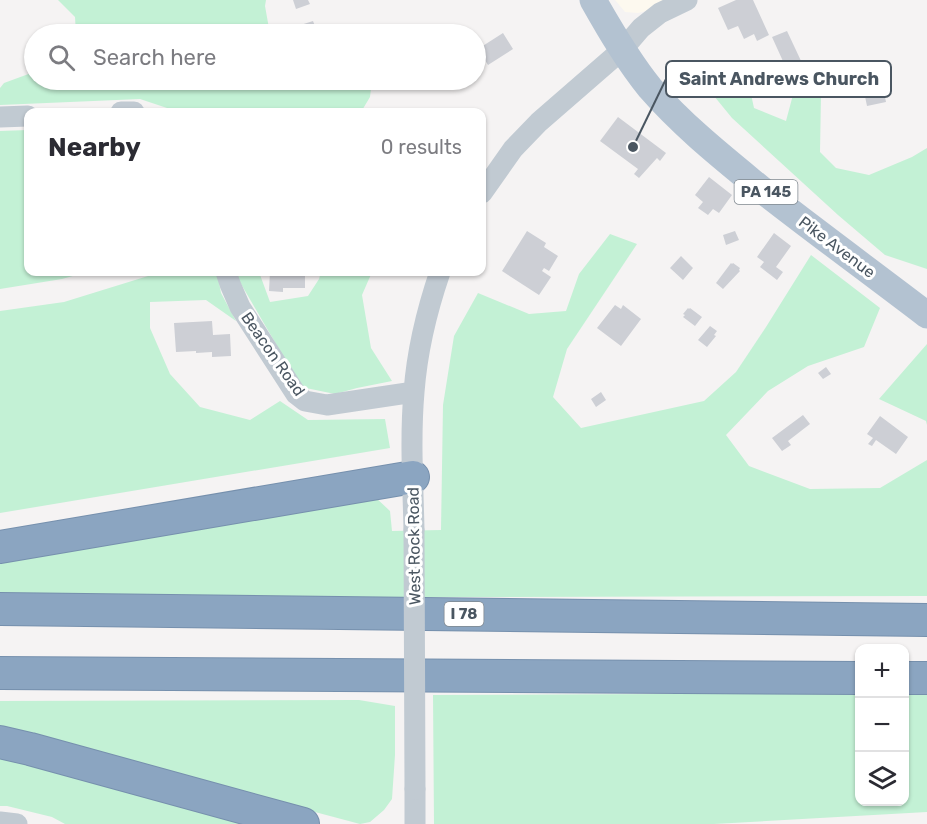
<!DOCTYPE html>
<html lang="en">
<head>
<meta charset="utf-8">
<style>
	:root { --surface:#fff; --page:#f2f2f3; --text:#2b2b33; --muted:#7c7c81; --line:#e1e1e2 }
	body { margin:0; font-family:Rubik,sans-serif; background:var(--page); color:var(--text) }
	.controls { position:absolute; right:18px; bottom:18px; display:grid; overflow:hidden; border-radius:12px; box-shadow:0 2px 4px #0004 }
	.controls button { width:54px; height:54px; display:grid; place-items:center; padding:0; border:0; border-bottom:2px solid var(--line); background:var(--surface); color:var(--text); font:30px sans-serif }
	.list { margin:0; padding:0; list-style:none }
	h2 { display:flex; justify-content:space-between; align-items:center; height:78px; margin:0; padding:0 24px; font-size:26px }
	h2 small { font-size:20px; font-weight:400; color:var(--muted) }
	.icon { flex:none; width:33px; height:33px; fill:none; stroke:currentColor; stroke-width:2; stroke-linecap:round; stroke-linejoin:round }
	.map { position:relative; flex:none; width:927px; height:824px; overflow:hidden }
	.search { position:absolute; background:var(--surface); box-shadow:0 2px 4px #0004; left:24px; top:24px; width:462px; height:66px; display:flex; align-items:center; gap:15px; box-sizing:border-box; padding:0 21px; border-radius:33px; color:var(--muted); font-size:22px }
	.panel { position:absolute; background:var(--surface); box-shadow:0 2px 4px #0004; left:24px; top:108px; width:462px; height:168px; border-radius:12px }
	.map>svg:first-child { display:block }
	.commercial { fill:#fdf9ef }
	.green { fill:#c3f1d5 }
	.building { fill:#cdcfd5 }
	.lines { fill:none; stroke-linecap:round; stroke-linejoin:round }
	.highway-casing { stroke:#7690ad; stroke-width:34 }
	.minor { stroke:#c1cad2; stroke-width:21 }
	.major { stroke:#b3c2d1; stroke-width:27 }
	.highway { stroke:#8ba5c1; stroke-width:32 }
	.minor-bridge { stroke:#c1cad2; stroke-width:21 }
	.labels { text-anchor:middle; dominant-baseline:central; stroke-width:6; stroke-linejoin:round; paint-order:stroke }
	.shield { fill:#fff; stroke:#808990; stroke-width:1.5 }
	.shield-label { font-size:15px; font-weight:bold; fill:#4a5661 }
	.street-label { font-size:16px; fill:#4a5661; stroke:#fff }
	.leader { fill:none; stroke:#4a5661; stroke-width:2 }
	.callout-dot { fill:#4a5661; stroke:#fff; stroke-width:2 }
	.callout { fill:#fff; stroke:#4a5661; stroke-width:2 }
	.callout-label { font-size:18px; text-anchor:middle; font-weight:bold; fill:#4a5661 }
</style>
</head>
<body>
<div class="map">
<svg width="927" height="824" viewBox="0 0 927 824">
	<rect width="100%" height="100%" fill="#f5f3f3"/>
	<path class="commercial" d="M 615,0 L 664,0 L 650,10 L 638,13 L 625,12 Z"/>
	<path class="green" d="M 58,0 L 266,0 L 265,6 L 270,34 L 76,34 L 75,17 Z
		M 744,62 L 754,108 L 786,121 L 794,91 L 821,94 L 820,152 L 836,168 L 869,175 L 912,157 L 927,148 L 927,269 L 885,255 L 838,215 L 732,118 L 696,74 L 730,70 Z
		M 34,72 L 34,80 L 372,80 L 370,97 L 361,112 L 179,112 L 140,99 L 0,105 L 0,88 L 4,83 Z
		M 28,130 L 28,272 L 87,272 L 62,279 L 0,289 L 0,131 Z
		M 610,234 L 637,244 L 567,349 L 553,397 L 581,428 L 704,401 L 736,372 L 766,327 L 811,255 L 880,308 L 864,347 L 808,366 L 768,391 L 726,435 L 749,466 L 810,489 L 880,488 L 927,460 L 927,596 L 461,597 L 0,602 L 0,559 L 374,496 L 390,511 L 392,531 L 441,530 L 443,405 L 454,336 L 478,293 L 529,314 L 566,311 L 579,274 Z
		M 161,272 L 217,272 L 221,293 L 236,321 L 206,300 L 150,302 L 150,328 L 170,374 L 200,407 L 250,420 L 280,401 L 308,420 L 385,419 L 390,448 L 0,513 L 0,311 L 64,302 Z
		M 236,272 L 259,272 L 270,302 L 308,296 L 319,279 L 321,272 L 372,272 L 362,295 L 371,348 L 392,381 L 357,388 L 335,394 L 301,387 L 237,277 Z
		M 927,344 L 927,425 L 926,421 L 879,399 Z
		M 859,693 L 860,802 L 904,802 L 905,693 L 927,693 L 927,812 L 714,824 L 434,824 L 433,695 Z
		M 359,700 L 395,706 L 395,755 L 392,799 L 384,810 L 370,822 L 360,824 L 0,728 L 0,701 Z
		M 0,756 L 261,824 L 65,824 L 52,817 L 7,806 L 0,806 Z"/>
	<path class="building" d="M 293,0 L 308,0 L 310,4 L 296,9 Z
		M 736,0 L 753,0 L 769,35 L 757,41 L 754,34 L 744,39 L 738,26 L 728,30 L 718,8 Z
		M 313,21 L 318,34 L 283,34 L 282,31 Z
		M 787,31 L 802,63 L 787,70 L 772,37 Z
		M 503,33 L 513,49 L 488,65 L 478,49 Z
		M 880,73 L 886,102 L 867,106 L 861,77 Z
		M 618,117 L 666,153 L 660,161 L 657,158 L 639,178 L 634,174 L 638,169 L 600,141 Z
		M 709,177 L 732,195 L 719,213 L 713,209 L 708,215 L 698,208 L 703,202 L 695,195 Z
		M 527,231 L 546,243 L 544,247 L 558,256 L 549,271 L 544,268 L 542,271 L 551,277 L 539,295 L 502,271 Z
		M 735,231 L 739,240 L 726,245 L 723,235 Z
		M 774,233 L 791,246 L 776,267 L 783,272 L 777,280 L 760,267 L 764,262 L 757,257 Z
		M 681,256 L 693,268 L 683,280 L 670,268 Z
		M 731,263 L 732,264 L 733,263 L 740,268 L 739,270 L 740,271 L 723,289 L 716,283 Z
		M 270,272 L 305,272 L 305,288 L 283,288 L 283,292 L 269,291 Z
		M 615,305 L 621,309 L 623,305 L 641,319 L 621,346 L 597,328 Z
		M 688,308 L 689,309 L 690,308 L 702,317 L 695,326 L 683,317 L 685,315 L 683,314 Z
		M 212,321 L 213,335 L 230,334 L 231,356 L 212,357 L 212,352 L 196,353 L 196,351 L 176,352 L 174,323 Z
		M 710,326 L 717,331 L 714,335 L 716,336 L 707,347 L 698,340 Z
		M 826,367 L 831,374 L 823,379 L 818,373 Z
		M 601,392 L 606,400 L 596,407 L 591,399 Z
		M 803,415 L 810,424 L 788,441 L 791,445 L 782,451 L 772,438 Z
		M 880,416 L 908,437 L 896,454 L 876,440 L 872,446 L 868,444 L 873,438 L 867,434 Z"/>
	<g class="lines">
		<g class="highway-casing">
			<path id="highway" d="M 0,547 L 413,477
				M 0,609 L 927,620
				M 0,673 L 860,678
				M 904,678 L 927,678
				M 0,742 L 30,749 L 303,824"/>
		</g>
		<path class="minor" d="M 121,112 L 134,112
			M 0,117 L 28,116
			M 482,193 L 513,149 L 539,122 L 623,49 L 641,28 L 660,13 L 687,0
			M 226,272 L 230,284 L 240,307 L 296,394 L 305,401 L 327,405 L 414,392
			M 414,530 C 413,484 410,438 414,392 C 417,352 427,310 440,272
			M 415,789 L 415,824
			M 0,822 L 17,824"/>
		<path class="major" d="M 593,0 C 610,30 628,61 650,88 C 683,126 722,157 761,189 C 816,232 872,273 927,315"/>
		<use href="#highway" class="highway"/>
		<path class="minor-bridge" d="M 414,530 L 415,789"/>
	</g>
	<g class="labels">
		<g class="shield">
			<rect x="734.5" y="180" width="63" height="24" rx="4.5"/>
			<rect x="444.5" y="602" width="39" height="24" rx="4.5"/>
		</g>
		<g class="shield-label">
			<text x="766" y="192">PA 145</text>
			<text x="464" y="614">I 78</text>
		</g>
		<g class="street-label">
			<text transform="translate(837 247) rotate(37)">Pike Avenue</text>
			<text transform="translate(273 354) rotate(55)">Beacon Road</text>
			<text transform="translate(414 546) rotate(-91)">West Rock Road</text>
		</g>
	</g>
	<path class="leader" d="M633 147L666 79"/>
	<circle class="callout-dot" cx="633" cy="147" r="6"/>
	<rect class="callout" x="666" y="61" width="225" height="36" rx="6"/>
	<g class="callout-label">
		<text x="779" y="85">Saint Andrews Church</text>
	</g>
</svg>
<div class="controls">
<button>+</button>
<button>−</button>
<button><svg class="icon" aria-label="layers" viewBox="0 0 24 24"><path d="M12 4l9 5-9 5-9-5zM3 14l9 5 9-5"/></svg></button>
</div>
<div class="search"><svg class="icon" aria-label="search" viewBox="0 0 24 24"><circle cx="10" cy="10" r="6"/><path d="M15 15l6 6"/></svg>Search here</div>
<section class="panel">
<h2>Nearby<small>0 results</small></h2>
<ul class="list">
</ul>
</section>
</div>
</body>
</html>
